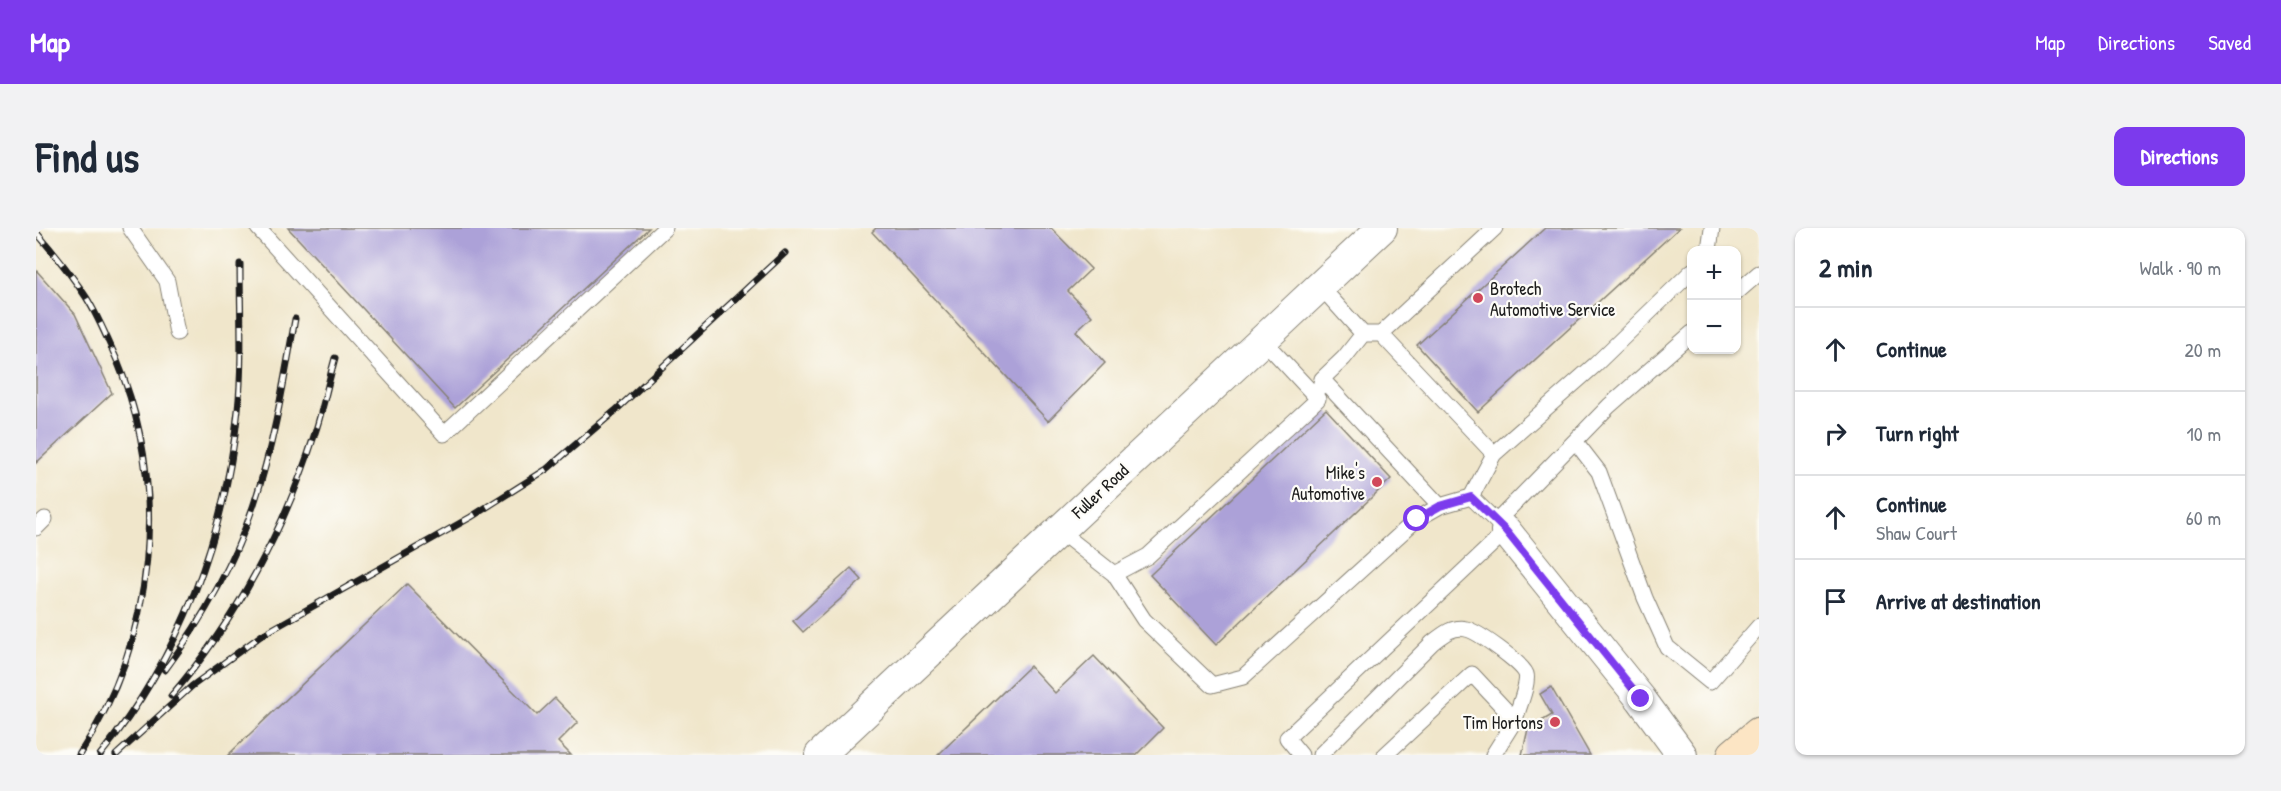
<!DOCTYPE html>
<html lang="en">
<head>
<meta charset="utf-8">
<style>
	:root { --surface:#fff; --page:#f2f2f3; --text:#1f2937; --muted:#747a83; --line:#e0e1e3; --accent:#7c3aed }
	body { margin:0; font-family:"Patrick Hand",sans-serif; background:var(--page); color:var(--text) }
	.controls { position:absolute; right:18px; top:18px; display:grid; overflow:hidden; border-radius:12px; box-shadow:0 2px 4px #0004 }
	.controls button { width:54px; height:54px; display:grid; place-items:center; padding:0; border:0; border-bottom:2px solid var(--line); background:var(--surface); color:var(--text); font:30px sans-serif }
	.stop { position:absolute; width:18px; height:18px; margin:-14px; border:4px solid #7c3aed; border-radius:50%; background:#fff }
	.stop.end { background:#7c3aed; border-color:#fff; box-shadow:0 2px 6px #0008 }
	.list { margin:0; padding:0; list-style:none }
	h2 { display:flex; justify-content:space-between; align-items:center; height:78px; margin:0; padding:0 24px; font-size:26px }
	h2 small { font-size:20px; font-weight:400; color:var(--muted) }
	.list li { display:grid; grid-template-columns:39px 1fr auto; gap:18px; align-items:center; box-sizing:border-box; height:84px; padding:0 24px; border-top:2px solid var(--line) }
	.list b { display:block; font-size:22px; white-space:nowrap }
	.list p { margin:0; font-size:20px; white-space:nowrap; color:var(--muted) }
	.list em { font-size:20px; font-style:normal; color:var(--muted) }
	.icon { flex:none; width:33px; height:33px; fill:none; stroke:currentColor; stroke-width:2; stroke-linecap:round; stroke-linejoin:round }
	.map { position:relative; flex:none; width:1723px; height:527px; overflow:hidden; border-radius:12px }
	header { display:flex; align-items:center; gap:36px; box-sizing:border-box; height:84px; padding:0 30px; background:var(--accent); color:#fff }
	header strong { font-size:28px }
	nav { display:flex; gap:33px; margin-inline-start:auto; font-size:21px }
	.intro { display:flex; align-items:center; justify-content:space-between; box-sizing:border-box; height:144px; padding:0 36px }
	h1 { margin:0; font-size:42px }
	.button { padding:15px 27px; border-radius:12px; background:var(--accent); color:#fff; font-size:21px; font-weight:700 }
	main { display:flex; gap:36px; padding:0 36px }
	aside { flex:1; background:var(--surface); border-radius:12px; box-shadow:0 2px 4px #0004 }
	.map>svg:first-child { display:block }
	.building { fill:#aca1d8 }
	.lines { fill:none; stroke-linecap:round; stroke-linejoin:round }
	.service-casing { stroke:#868174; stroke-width:17 }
	.minor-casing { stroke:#868174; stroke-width:32 }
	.secondary-casing { stroke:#868174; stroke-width:35 }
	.service { stroke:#fff; stroke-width:15 }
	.minor { stroke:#fff; stroke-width:30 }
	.secondary { stroke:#fce5c4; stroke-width:33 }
	.rail-casing { stroke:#1c1c1c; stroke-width:7 }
	.rail { stroke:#fdfcf7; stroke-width:4.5; stroke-dasharray:14; stroke-linecap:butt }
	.route { stroke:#7c3aed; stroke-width:8 }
	.poi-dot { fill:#d1495b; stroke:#fdfcf7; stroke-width:2 }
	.labels { text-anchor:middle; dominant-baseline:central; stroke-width:4.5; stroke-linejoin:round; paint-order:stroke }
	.poi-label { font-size:18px; fill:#1c1c1c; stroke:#fdfcf7; text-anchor:end }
	.street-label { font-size:18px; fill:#1c1c1c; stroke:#fdfcf7 }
</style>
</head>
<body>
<header>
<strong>Map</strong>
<nav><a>Map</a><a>Directions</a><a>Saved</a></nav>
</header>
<div class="intro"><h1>Find us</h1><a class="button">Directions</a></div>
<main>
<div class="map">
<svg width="1723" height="527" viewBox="0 0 1723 527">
	<rect width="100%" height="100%" fill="#fdfcf7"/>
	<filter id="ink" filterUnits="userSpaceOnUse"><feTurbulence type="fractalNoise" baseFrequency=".0167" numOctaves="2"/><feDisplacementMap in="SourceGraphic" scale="12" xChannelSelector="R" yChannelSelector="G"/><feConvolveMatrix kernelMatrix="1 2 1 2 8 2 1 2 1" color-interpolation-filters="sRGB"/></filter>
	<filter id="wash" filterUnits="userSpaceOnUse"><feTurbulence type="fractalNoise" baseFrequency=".008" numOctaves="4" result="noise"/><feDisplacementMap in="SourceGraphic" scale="24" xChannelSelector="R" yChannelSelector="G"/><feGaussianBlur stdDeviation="1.35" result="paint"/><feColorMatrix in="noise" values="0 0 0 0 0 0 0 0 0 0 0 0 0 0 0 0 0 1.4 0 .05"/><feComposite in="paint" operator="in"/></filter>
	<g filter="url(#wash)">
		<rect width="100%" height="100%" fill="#f0e6cb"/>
		<g id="blocks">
			<path class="building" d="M 252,0 L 613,0 L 419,180 Z
				M 840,0 L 1015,0 L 1055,41 L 1032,63 L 1056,88 L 1040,103 L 1069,135 L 1012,193 L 836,4 Z
				M 1509,0 L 1643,0 L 1442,184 L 1381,117 Z
				M 0,42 L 39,86 L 76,165 L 0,235 Z
				M 1290,181 L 1355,251 L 1180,417 L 1114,347 Z
				M 815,340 L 826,352 L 767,404 L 757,393 Z
				M 371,356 L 501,487 L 519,470 L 542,494 L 522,514 L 535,527 L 192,527 Z
				M 1058,428 L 1127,500 L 1100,527 L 902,527 L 994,438 L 1019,465 Z
				M 1515,459 L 1554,527 L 1486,527 L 1492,501 L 1516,487 L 1504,466 Z"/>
		</g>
	</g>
	<g filter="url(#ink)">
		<use href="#blocks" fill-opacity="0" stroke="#868174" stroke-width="1.5"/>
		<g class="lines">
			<g class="service-casing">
				<path id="service" d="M 94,0 L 131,53 L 141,105
					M 222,0 L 408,206 L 629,0
					M 1673,22 L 1676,0
					M 1284,58 L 1327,106 L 1308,130 L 1286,151 L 1284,159
					M 1700,65 L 1723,45
					M 1327,106 L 1345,106 L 1459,0
					M 1345,106 L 1458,226
					M 1286,151 L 1404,278
					M 1539,213 L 1563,244 L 1609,370 L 1631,419 L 1674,454 L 1723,398
					M 1435,269 L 1458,226 L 1559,137 L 1656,43
					M 1461,293 L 1573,178 L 1656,105
					M 0,300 L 9,291
					M 1022,302 L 1078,346 L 1112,328 L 1282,171 L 1226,111
					M 1078,346 L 1108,392 L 1176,457 L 1207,449 L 1381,291 L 1404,278 L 1435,269 L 1470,303 L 1251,510 L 1265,527
					M 1284,527 L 1396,415 C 1405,408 1417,397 1430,401 C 1441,403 1486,435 1490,446 C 1493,455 1482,481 1479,492
					M 1349,527 L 1436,446 L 1479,492 L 1457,527"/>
			</g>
			<g class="minor-casing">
				<path id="minor" d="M 1470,303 L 1605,471 L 1646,527
					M 784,527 L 1346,0"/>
			</g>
			<g class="secondary-casing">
				<path id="secondary" d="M 1698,527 L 1723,506"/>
			</g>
			<use href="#service" class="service"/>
			<use href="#minor" class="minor"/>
			<use href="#secondary" class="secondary"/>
			<g class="rail-casing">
				<path id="rail" d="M 0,4 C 18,25 35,46 50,69 C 62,88 71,110 80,130 C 134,259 120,410 43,527
					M 129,442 C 167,391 198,336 218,276 C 238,216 248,153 259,91
					M 135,468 C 200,393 249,300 279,205 C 287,181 292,155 299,130
					M 64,527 C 145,428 189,308 202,182 C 207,134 204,84 204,36
					M 80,527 L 156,458 L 226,407 L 435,289 L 511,241 L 579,183 L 749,25"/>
			</g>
			<use href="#rail" class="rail"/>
		</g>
	</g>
	<g class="lines" filter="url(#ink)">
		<path class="route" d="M 1381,291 L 1404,278 L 1435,269 L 1470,303 L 1605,471"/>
	</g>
	<g class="poi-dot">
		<circle cx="1442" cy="70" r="6"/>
		<circle cx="1341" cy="254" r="6"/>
		<circle cx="1519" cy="494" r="6"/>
	</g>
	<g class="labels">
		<g class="poi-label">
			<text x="1454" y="60" text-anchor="start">Brotech<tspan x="1454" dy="21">Automotive Service</tspan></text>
			<text x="1329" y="244">Mike's<tspan x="1329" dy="21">Automotive</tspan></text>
			<text x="1507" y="494">Tim Hortons</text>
		</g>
		<g class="street-label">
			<text transform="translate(1064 263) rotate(-43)">Fuller Road</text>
		</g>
	</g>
</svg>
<div class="controls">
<button>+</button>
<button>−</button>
</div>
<div class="stop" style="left:1381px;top:291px"></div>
<div class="stop end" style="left:1605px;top:471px"></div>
</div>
<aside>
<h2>2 min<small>Walk · 90 m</small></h2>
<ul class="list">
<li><svg class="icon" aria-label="ahead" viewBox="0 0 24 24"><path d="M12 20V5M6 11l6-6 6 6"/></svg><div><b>Continue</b></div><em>20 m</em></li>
<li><svg class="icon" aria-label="right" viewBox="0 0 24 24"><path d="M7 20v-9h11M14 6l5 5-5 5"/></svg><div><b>Turn right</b></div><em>10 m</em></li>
<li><svg class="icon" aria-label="ahead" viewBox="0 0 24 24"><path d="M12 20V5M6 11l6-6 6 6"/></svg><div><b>Continue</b><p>Shaw Court</p></div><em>60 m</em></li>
<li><svg class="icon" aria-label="arrive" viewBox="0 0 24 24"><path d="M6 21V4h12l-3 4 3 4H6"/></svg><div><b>Arrive at destination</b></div></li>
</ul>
</aside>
</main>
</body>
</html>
